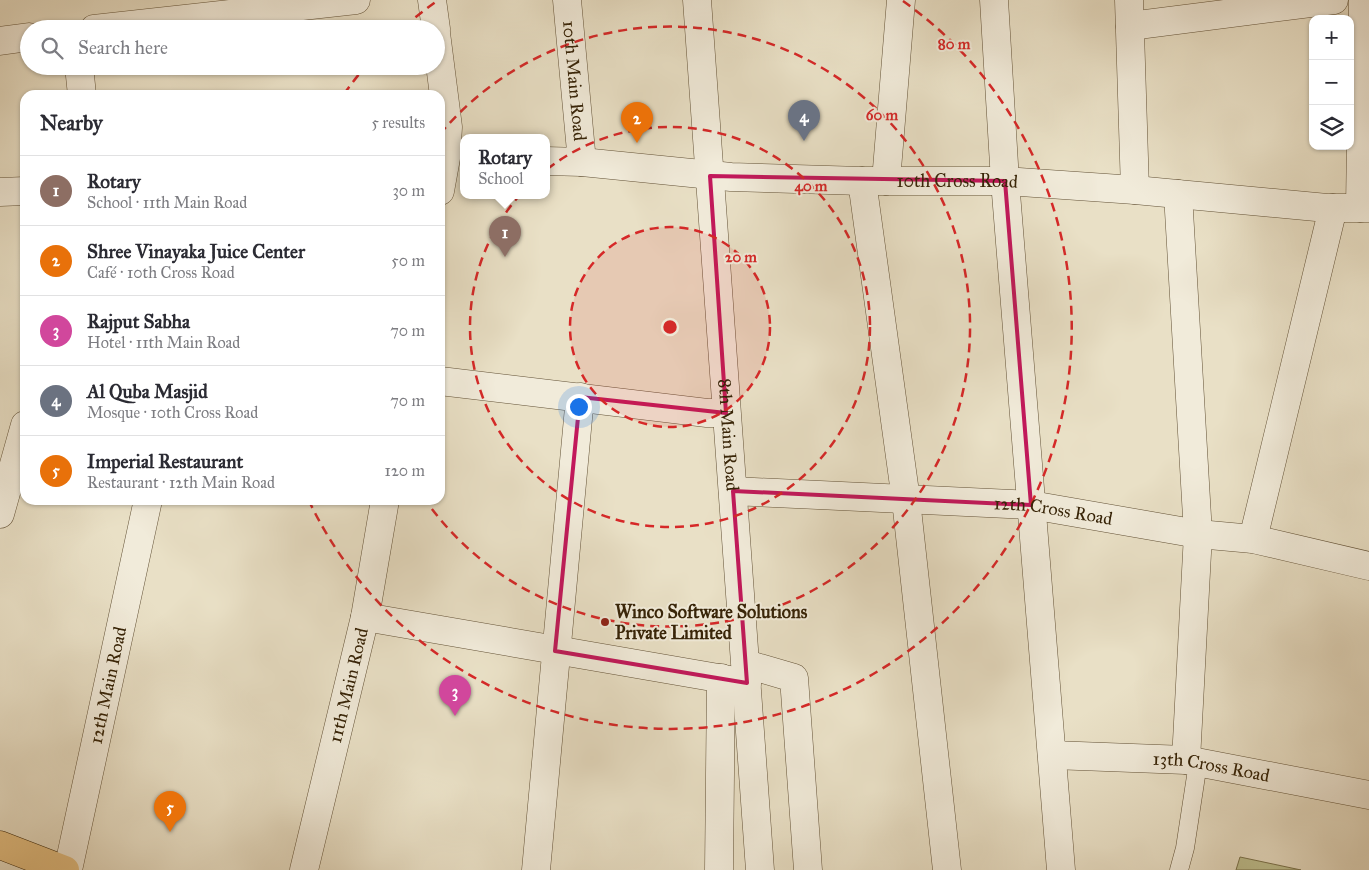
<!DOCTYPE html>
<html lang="en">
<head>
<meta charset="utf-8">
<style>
	:root { --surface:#fff; --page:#f2f2f3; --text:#2b2b33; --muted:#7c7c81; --line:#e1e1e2; --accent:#8f2418 }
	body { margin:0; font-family:"IM FELL Great Primer",serif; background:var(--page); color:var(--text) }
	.controls { position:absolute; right:15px; top:15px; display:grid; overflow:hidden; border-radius:10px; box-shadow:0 1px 4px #0004 }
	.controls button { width:45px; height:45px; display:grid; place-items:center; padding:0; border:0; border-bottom:1px solid var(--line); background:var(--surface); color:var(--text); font:25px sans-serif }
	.you { position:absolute; left:578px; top:406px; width:18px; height:18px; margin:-12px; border:4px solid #fff; border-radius:50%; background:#1a73e8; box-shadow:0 0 0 8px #1a73e833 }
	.badge { display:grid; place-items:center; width:32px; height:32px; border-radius:50%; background:var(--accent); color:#fff; font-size:16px; font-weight:700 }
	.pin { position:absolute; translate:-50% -41px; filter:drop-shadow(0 1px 2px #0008) }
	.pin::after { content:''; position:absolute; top:26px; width:18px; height:15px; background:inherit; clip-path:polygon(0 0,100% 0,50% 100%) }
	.popup { position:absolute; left:460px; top:134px; width:90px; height:65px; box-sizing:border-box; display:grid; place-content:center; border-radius:10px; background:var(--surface); filter:drop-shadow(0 1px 4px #0005); font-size:16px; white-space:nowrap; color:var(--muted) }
	.popup b { font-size:19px; color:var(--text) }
	.popup::after { content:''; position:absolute; left:50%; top:100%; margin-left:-10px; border:10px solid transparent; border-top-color:var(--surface) }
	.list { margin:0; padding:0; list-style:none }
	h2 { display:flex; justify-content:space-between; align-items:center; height:65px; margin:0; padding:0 20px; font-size:21px }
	h2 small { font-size:16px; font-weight:400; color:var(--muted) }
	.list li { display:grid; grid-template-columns:32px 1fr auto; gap:15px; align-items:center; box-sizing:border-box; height:70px; padding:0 20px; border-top:1px solid var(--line) }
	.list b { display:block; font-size:19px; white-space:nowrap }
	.list p { margin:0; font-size:16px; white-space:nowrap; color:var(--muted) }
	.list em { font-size:16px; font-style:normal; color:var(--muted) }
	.icon { flex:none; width:28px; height:28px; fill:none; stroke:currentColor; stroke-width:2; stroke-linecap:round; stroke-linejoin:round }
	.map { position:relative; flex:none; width:1369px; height:870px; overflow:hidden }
	.search { position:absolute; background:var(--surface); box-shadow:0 1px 4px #0004; left:20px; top:20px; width:425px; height:55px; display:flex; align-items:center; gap:12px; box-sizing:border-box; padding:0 18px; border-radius:28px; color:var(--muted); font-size:19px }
	.panel { position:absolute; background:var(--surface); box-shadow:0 1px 4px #0004; left:20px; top:90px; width:425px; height:415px; border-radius:15px }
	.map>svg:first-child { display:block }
	.green { fill:#bec090; stroke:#7a724c }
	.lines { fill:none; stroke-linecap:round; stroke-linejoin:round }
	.service-casing { stroke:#635237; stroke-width:19 }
	.minor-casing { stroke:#635237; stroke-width:29 }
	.tertiary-casing { stroke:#635237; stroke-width:29 }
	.primary-casing { stroke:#362307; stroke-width:29 }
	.service { stroke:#f1ebda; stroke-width:18 }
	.minor { stroke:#f1ebda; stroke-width:28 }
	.tertiary { stroke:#f1ebda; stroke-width:28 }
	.primary { stroke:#e4c083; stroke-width:28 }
	.marked { fill:none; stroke:#c2185b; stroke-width:4; stroke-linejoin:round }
	.ring { fill:none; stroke:#d62828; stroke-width:2.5; stroke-dasharray:9 6 }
	.poi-dot { fill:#8f2418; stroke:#f1ebda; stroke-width:2 }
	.labels { text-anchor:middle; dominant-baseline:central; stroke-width:4; stroke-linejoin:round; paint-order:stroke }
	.street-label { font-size:18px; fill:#362307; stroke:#f1ebda }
	.poi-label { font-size:18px; font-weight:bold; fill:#362307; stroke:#f1ebda; text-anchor:start }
	.centre { fill:#d62828; stroke:#f1ebda; stroke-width:2.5 }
	.ring-label { font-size:15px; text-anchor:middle; font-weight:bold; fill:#d62828; stroke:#f1ebda; stroke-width:4; stroke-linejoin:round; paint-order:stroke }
</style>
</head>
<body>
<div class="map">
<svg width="1369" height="870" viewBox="0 0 1369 870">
	<rect width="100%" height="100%" fill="#e9e0c6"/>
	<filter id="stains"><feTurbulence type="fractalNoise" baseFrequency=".004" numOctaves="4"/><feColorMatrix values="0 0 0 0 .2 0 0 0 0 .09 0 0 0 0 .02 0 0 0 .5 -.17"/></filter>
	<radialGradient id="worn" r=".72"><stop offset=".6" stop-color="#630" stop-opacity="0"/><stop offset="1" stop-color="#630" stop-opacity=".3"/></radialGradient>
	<path class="green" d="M 1240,857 L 1301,870 L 1236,870 Z"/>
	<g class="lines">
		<g class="service-casing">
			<path id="service" d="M 1179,870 L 1185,848 L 1198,763"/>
		</g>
		<g class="minor-casing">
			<g id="minor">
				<path d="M 432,0 L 436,29"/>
				<path id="s1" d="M 567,0 L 582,162"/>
				<path d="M 994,0 L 1005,181 L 1061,870"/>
				<path d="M 1129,0 L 1135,190"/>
				<path d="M 1130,26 L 1334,0"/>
				<path d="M 94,29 L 356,0"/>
				<path d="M 436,33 L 448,127 L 446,158 L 440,191"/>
				<path d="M 0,41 L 29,37"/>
				<path d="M 79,66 L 82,95"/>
				<path id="s2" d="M 546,161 L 582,162 L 731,177 L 862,181 L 1005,181 L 1135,190 L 1327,208 L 1369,208"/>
				<path d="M 862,181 L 906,500 L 947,870"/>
				<path d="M 886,181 L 901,0"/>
				<path d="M 0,192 L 25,191"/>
				<path d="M 1178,194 L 1198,534 L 1186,760"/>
				<path d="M 1360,208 L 1363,0"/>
				<path d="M 440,381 L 707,413 L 726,413"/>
				<path id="s3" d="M 733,491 L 1031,505 L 1198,534 L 1253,539 L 1369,566"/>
				<path d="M 0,514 L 25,425"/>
				<path d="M 1253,539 L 1333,208"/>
				<path d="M 365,617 L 747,683"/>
				<path d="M 746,664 L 794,678 L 808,870"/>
				<path id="s4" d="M 1052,755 L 1186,760 L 1369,795"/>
				<path id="s5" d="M 68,870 L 148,500"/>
				<path id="s6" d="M 304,870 L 365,617 L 385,500"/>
				<path d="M 536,870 L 580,397"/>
				<path d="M 719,870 L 721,678"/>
			</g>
		</g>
		<g class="tertiary-casing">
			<g id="tertiary">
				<path id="s7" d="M 697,0 L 760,870"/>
			</g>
		</g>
		<g class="primary-casing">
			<path id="primary" d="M 0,845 L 65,870"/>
		</g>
		<use href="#service" class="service"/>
		<use href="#minor" class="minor"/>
		<use href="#tertiary" class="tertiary"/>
		<use href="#primary" class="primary"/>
	</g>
	<path class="marked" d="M 710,176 L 1005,181 L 1031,505 L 733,491 L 747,683 L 555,651 L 580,397 L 726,413 Z"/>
	<circle cx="670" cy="327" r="100" fill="#d62828" fill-opacity=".12"/>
	<g class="ring">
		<circle cx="670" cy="327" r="100"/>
		<circle cx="670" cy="327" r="200"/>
		<path d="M440 134A300 300 0 1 1 426 501"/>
		<path d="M344 94A401 401 0 0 1 365 67M404 27A401 401 0 0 1 437 1M903 1A401 401 0 1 1 310 503"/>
	</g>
	<circle class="poi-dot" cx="605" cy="622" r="5"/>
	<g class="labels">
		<g class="street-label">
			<text stroke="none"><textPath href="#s1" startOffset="81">10th Main Road</textPath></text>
			<text stroke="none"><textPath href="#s2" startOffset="412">10th Cross Road</textPath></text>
			<text stroke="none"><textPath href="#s7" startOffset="436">8th Main Road</textPath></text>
			<text stroke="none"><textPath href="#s3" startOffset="321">12th Cross Road</textPath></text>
			<text stroke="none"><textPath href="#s5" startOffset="189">12th Main Road</textPath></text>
			<text stroke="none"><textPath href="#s6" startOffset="190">11th Main Road</textPath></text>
			<text stroke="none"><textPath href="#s4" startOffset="160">13th Cross Road</textPath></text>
		</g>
		<g class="poi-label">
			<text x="615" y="612">Winco Software Solutions<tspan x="615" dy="21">Private Limited</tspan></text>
		</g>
	</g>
	<circle cx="670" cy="327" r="8" class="centre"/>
	<g class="ring-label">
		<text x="954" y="49">80 m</text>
		<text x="882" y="120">60 m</text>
		<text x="811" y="191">40 m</text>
		<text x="741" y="262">20 m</text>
	</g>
	<rect width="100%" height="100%" filter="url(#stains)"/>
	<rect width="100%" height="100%" fill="url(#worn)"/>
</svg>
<div class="controls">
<button>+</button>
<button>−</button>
<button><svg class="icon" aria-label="layers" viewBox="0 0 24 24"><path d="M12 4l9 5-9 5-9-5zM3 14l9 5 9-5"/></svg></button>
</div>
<div class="you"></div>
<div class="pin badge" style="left:505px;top:257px;background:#8d6e63">1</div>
<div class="popup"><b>Rotary</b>School</div>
<div class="pin badge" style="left:637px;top:143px;background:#e8710a">2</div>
<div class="pin badge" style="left:455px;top:716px;background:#d1479c">3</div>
<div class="pin badge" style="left:804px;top:141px;background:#6b7280">4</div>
<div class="pin badge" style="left:170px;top:832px;background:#e8710a">5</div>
<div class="search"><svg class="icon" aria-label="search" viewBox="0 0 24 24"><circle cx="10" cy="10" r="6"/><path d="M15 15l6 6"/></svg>Search here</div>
<section class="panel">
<h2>Nearby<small>5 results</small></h2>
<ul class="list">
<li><span class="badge" style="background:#8d6e63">1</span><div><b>Rotary</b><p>School · 11th Main Road</p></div><em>30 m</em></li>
<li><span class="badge" style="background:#e8710a">2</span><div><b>Shree Vinayaka Juice Center</b><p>Café · 10th Cross Road</p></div><em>50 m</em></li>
<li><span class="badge" style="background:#d1479c">3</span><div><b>Rajput Sabha</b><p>Hotel · 11th Main Road</p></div><em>70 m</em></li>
<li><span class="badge" style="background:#6b7280">4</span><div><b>Al Quba Masjid</b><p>Mosque · 10th Cross Road</p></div><em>70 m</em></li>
<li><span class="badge" style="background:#e8710a">5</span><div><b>Imperial Restaurant</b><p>Restaurant · 12th Main Road</p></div><em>120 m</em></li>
</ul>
</section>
</div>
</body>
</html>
